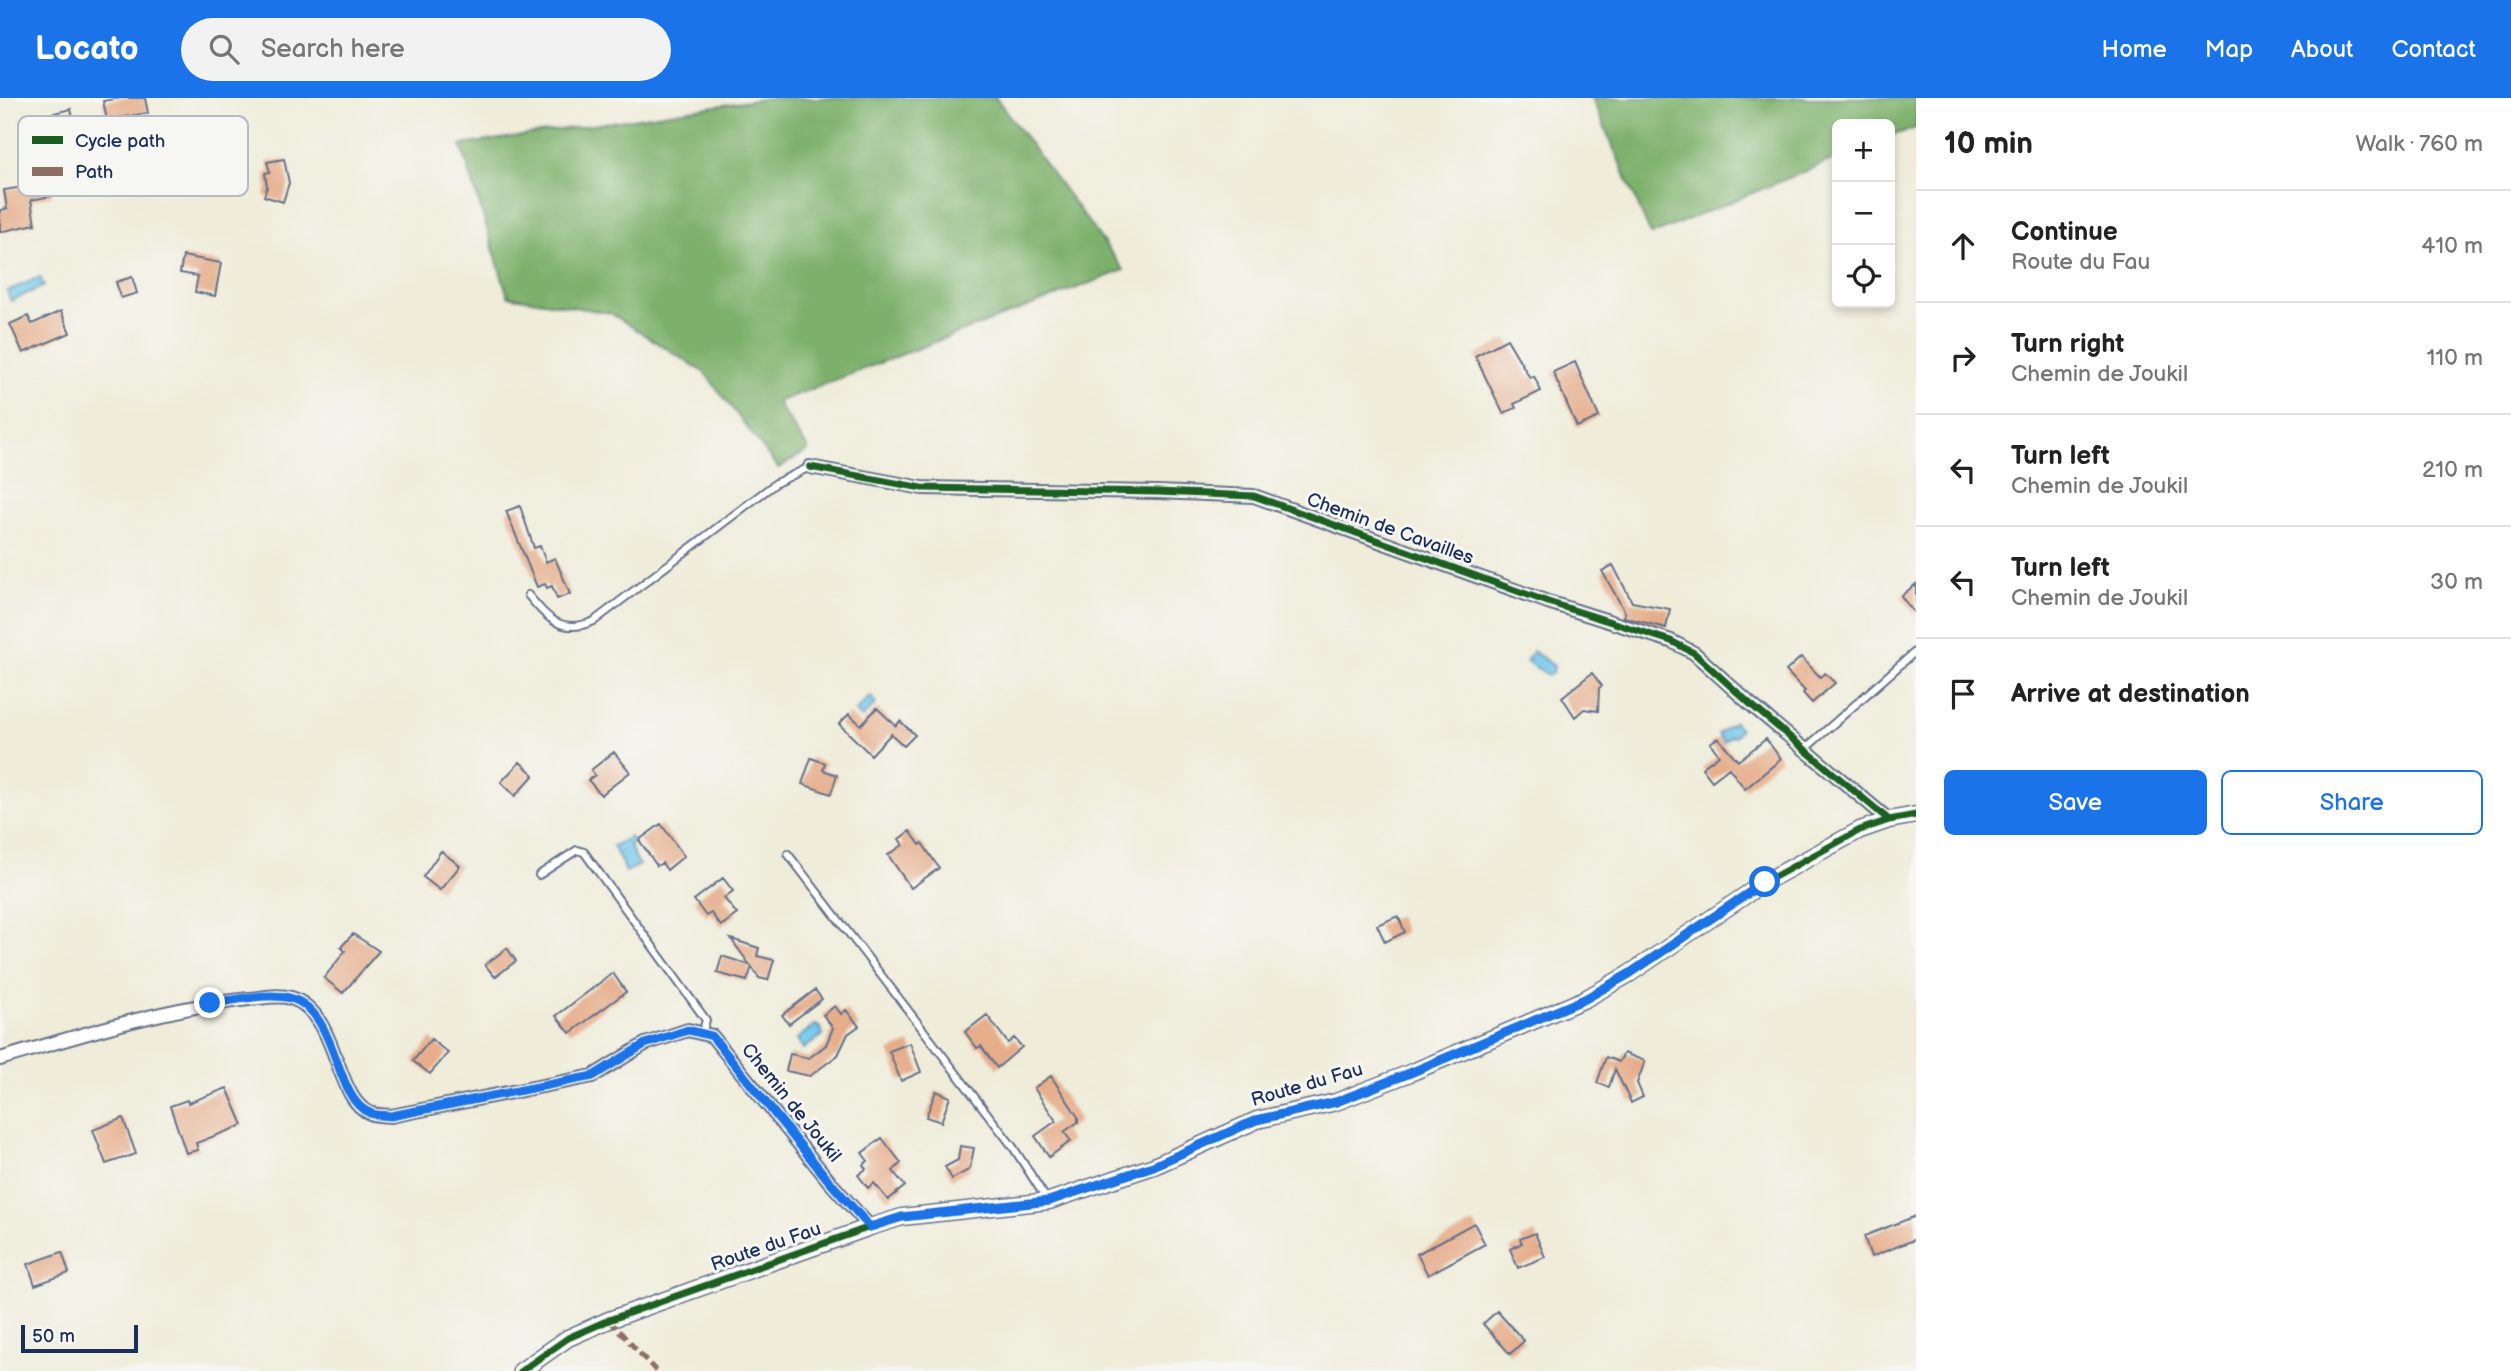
<!DOCTYPE html>
<html lang="en">
<head>
<meta charset="utf-8">
<style>
	:root { --surface:#fff; --page:#f2f2f2; --text:#222; --muted:#767676; --line:#e0e0e0; --accent:#1a73e8 }
	body { margin:0; font-family:"Balsamiq Sans",sans-serif; background:var(--page); color:var(--text) }
	.controls { position:absolute; right:21px; top:21px; display:grid; overflow:hidden; border-radius:10px; box-shadow:0 4px 10px #0003 }
	.controls button { width:63px; height:63px; display:grid; place-items:center; padding:0; border:0; border-bottom:2px solid var(--line); background:var(--surface); color:var(--text); font:35px sans-serif }
	.scale { position:absolute; left:21px; bottom:18px; width:117px; box-sizing:border-box; padding-left:7px; border:4px solid #1b2f5e; border-top:0; font-size:19px; line-height:24px; white-space:nowrap; color:#1b2f5e; -webkit-text-stroke:5px #f6f6f2; paint-order:stroke }
	.stop { position:absolute; width:21px; height:21px; margin:-16px; border:5px solid #1a73e8; border-radius:50%; background:#fff }
	.stop.end { background:#1a73e8; border-color:#fff; box-shadow:0 2px 7px #0008 }
	.list { margin:0; padding:0; list-style:none }
	h2 { display:flex; justify-content:space-between; align-items:center; height:91px; margin:0; padding:0 28px; font-size:30px }
	h2 small { font-size:23px; font-weight:400; color:var(--muted) }
	.list li { display:grid; grid-template-columns:46px 1fr auto; gap:21px; align-items:center; box-sizing:border-box; height:112px; padding:0 28px; border-top:2px solid var(--line) }
	.list b { display:block; font-size:26px; white-space:nowrap }
	.list p { margin:0; font-size:23px; white-space:nowrap; color:var(--muted) }
	.list em { font-size:23px; font-style:normal; color:var(--muted) }
	.actions { display:flex; gap:14px; padding:21px 28px }
	.actions a { flex:1; padding:16px 0; border:2px solid var(--accent); border-radius:10px; text-align:center; font-size:24px; color:var(--accent) }
	.actions .main { background:var(--accent); color:#fff }
	.icon { flex:none; width:38px; height:38px; fill:none; stroke:currentColor; stroke-width:2; stroke-linecap:round; stroke-linejoin:round }
	.map { position:relative; flex:none; width:1916px; height:1273px; overflow:hidden }
	header { display:flex; align-items:center; gap:42px; box-sizing:border-box; height:98px; padding:0 35px; background:var(--accent); color:#fff }
	header strong { font-size:33px }
	nav { display:flex; gap:38px; margin-inline-start:auto; font-size:24px }
	.search { width:490px; height:63px; background:var(--page); display:flex; align-items:center; gap:18px; box-sizing:border-box; padding:0 24px; border-radius:38px; color:var(--muted); font-size:26px }
	main { display:flex }
	aside { flex:1; background:var(--surface) }
	.map>svg:first-child { display:block }
	.forest { fill:#7db06b; stroke:#4c7064; stroke-width:2 }
	.water { fill:#6cc4ea; stroke:#447aa4; stroke-width:2 }
	.building { fill:#e6ad8b }
	.lines { fill:none; stroke-linecap:round; stroke-linejoin:round }
	.service-casing { stroke:#657189; stroke-width:10 }
	.minor-casing { stroke:#657189; stroke-width:16 }
	.tertiary-casing { stroke:#657189; stroke-width:19 }
	.service { stroke:#fff; stroke-width:6 }
	.minor { stroke:#fff; stroke-width:12 }
	.tertiary { stroke:#fff; stroke-width:16 }
	.quiet { stroke:#8d6e63; stroke-width:5; stroke-dasharray:10 5; stroke-linecap:butt }
	.cycleway-casing { stroke:#f6f6f2; stroke-width:11 }
	.cycleway { stroke:#1b5e20; stroke-width:7 }
	.route { stroke:#1a73e8; stroke-width:9 }
	.labels { text-anchor:middle; dominant-baseline:central; stroke-width:6; stroke-linejoin:round; paint-order:stroke }
	.street-label { font-size:19px; fill:#1b2f5e; stroke:#f6f6f2 }
	.key { fill:#f6f6f2; stroke:#b4bac6; stroke-width:2 }
	.key-label { font-size:19px; fill:#1b2f5e }
</style>
</head>
<body>
<header>
<strong>Locato</strong>
<div class="search"><svg class="icon" aria-label="search" viewBox="0 0 24 24"><circle cx="10" cy="10" r="6"/><path d="M15 15l6 6"/></svg>Search here</div>
<nav><a>Home</a><a>Map</a><a>About</a><a>Contact</a></nav>
</header>
<main>
<div class="map">
<svg width="1916" height="1273" viewBox="0 0 1916 1273">
	<rect width="100%" height="100%" fill="#f6f6f2"/>
	<filter id="ink" filterUnits="userSpaceOnUse"><feTurbulence type="fractalNoise" baseFrequency=".0143" numOctaves="2"/><feDisplacementMap in="SourceGraphic" scale="14" xChannelSelector="R" yChannelSelector="G"/><feConvolveMatrix kernelMatrix="1 2 1 2 8 2 1 2 1" color-interpolation-filters="sRGB"/></filter>
	<filter id="wash" filterUnits="userSpaceOnUse"><feTurbulence type="fractalNoise" baseFrequency=".00686" numOctaves="4" result="noise"/><feDisplacementMap in="SourceGraphic" scale="28" xChannelSelector="R" yChannelSelector="G"/><feGaussianBlur stdDeviation="1.57" result="paint"/><feColorMatrix in="noise" values="0 0 0 0 0 0 0 0 0 0 0 0 0 0 0 0 0 1.4 0 .05"/><feComposite in="paint" operator="in"/></filter>
	<g filter="url(#wash)">
		<rect width="100%" height="100%" fill="#efecd9"/>
		<path class="forest" d="M 768,0 L 996,0 L 1124,172 L 777,304 L 809,352 L 778,370 L 705,275 L 610,215 L 508,198 L 461,47 Z
			M 1592,0 L 1916,0 L 1916,30 L 1890,38 L 1890,26 L 1837,26 L 1837,60 L 1651,137 Z"/>
		<path class="water" d="M 40,179 L 44,188 L 11,203 L 7,193 Z
			M 1533,553 L 1554,568 L 1553,575 L 1548,577 L 1526,563 Z
			M 870,598 L 876,605 L 862,620 L 855,614 Z
			M 1734,624 L 1740,631 L 1734,639 L 1731,638 L 1724,644 L 1718,636 Z
			M 630,739 L 633,744 L 629,747 L 639,767 L 626,774 L 613,748 Z
			M 815,927 L 821,930 L 823,937 L 803,951 L 797,941 Z"/>
		<g id="blocks">
			<path class="building" d="M 121,0 L 145,0 L 148,15 L 107,22 L 103,3 Z
				M 71,11 L 75,30 L 34,40 L 30,21 Z
				M 284,61 L 289,85 L 283,104 L 264,98 L 267,89 L 265,75 L 270,74 L 267,64 Z
				M 50,85 L 52,98 L 31,102 L 35,126 L 0,134 L 0,112 L 7,111 L 4,92 Z
				M 183,158 L 221,165 L 215,198 L 195,194 L 198,178 L 180,175 Z
				M 132,179 L 137,195 L 121,200 L 116,184 Z
				M 61,213 L 70,235 L 23,255 L 10,226 L 28,218 L 32,226 Z
				M 1507,241 L 1530,280 L 1534,278 L 1541,293 L 1514,306 L 1516,310 L 1503,315 L 1475,258 Z
				M 1575,264 L 1599,319 L 1577,329 L 1553,274 Z
				M 520,408 L 534,450 L 540,448 L 546,464 L 555,460 L 570,496 L 557,501 L 552,488 L 547,490 L 545,486 L 537,489 L 506,413 Z
				M 1613,467 L 1632,504 L 1670,511 L 1666,530 L 1624,519 L 1625,514 L 1602,473 Z
				M 1916,486 L 1916,517 L 1901,498 Z
				M 1801,559 L 1820,579 L 1825,575 L 1835,585 L 1812,605 L 1803,595 L 1805,593 L 1786,573 Z
				M 1592,575 L 1602,588 L 1599,590 L 1598,613 L 1584,611 L 1575,619 L 1562,599 Z
				M 877,610 L 896,628 L 900,623 L 915,637 L 904,648 L 891,636 L 871,657 L 839,626 L 849,616 L 861,627 Z
				M 1718,640 L 1738,663 L 1766,641 L 1781,661 L 1745,691 L 1729,670 L 1712,683 L 1702,670 L 1719,657 L 1710,645 Z
				M 614,654 L 630,674 L 601,697 L 588,682 L 595,677 L 591,672 Z
				M 811,660 L 825,665 L 823,672 L 837,677 L 831,696 L 802,686 Z
				M 520,664 L 534,677 L 515,698 L 501,684 Z
				M 661,726 L 684,758 L 667,772 L 662,765 L 657,768 L 639,742 Z
				M 910,733 L 920,747 L 922,745 L 939,770 L 911,790 L 888,757 L 903,747 L 899,741 Z
				M 441,753 L 460,768 L 440,792 L 423,779 Z
				M 723,780 L 733,793 L 724,800 L 737,816 L 721,828 L 711,815 L 706,818 L 694,802 Z
				M 1398,818 L 1405,834 L 1385,844 L 1377,827 Z
				M 353,836 L 379,853 L 343,895 L 324,880 L 345,853 L 341,849 Z
				M 731,841 L 759,850 L 757,858 L 774,862 L 768,882 L 759,880 L 752,869 L 747,883 L 717,875 L 722,858 L 750,867 Z
				M 507,850 L 516,863 L 495,879 L 485,867 Z
				M 613,875 L 626,894 L 570,935 L 556,918 Z
				M 815,892 L 822,901 L 789,926 L 782,917 Z
				M 835,908 L 841,916 L 846,912 L 859,928 L 848,936 L 838,957 L 810,978 L 786,973 L 790,956 L 809,960 L 826,947 L 833,930 L 823,917 Z
				M 987,917 L 1008,945 L 1014,940 L 1022,949 L 997,970 L 981,948 L 977,950 L 965,934 Z
				M 431,941 L 448,955 L 430,976 L 413,963 Z
				M 910,945 L 921,974 L 901,983 L 889,953 Z
				M 1624,955 L 1645,963 L 1637,985 L 1643,999 L 1631,1005 L 1615,971 L 1609,989 L 1597,985 L 1606,959 L 1619,964 Z
				M 1051,978 L 1078,1019 L 1078,1024 L 1064,1034 L 1071,1043 L 1049,1059 L 1035,1038 L 1056,1023 L 1034,990 Z
				M 227,990 L 243,1027 L 196,1045 L 198,1052 L 186,1055 L 170,1008 L 187,1002 L 188,1005 Z
				M 936,993 L 950,999 L 941,1024 L 926,1019 Z
				M 123,1020 L 136,1056 L 106,1066 L 93,1032 Z
				M 882,1040 L 901,1065 L 893,1073 L 905,1088 L 888,1102 L 874,1085 L 868,1090 L 858,1077 L 866,1071 L 863,1067 L 868,1063 L 862,1055 Z
				M 960,1048 L 974,1050 L 970,1071 L 952,1081 L 945,1069 L 958,1062 Z
				M 1916,1118 L 1916,1141 L 1871,1159 L 1864,1138 Z
				M 1474,1125 L 1485,1146 L 1428,1177 L 1417,1156 Z
				M 1535,1135 L 1545,1159 L 1518,1170 L 1510,1151 L 1522,1145 L 1520,1141 Z
				M 62,1154 L 69,1175 L 35,1187 L 28,1166 Z
				M 1497,1213 L 1524,1243 L 1510,1256 L 1483,1226 Z"/>
		</g>
	</g>
	<g filter="url(#ink)">
		<use href="#blocks" fill-opacity="0" stroke="#657189" stroke-width="2"/>
		<g class="lines">
			<g class="service-casing">
				<path id="service" d="M 528,497 C 548,521 562,537 594,523 L 776,385 L 810,369
					M 1806,650 L 1916,553
					M 788,756 L 1013,1049 L 1047,1102
					M 539,777 L 577,752 L 584,754 L 706,922 L 702,936"/>
			</g>
			<g class="minor-casing">
				<path id="minor" d="M 810,369 L 922,390 L 1158,394 L 1254,398 L 1548,504 L 1671,543 L 1694,555 L 1748,604 L 1889,722
					M 0,961 C 81,937 164,910 249,901 C 262,900 278,896 291,900 C 339,915 334,1001 370,1015 C 376,1018 385,1017 391,1018 L 593,978 L 645,946 L 688,932 L 712,938 L 829,1083 L 870,1129"/>
			</g>
			<g class="tertiary-casing">
				<path id="tertiary" d="M 521,1273 L 568,1240 L 609,1222 L 870,1129 L 902,1119 L 1049,1103 L 1154,1068 L 1257,1022 L 1336,1004 L 1410,975 L 1585,901 L 1629,876 L 1765,784 L 1860,732 L 1889,722 L 1916,717"/>
			</g>
			<use href="#service" class="service"/>
			<use href="#minor" class="minor"/>
			<use href="#tertiary" class="tertiary"/>
			<path class="quiet" d="M 609,1222 L 656,1273"/>
			<g class="cycleway-casing">
				<path id="cycleway" d="M 810,369 L 922,390 L 1158,394 L 1254,398 L 1548,504 L 1671,543 L 1694,555 L 1748,604 L 1889,722
					M 521,1273 L 568,1240 L 609,1222 L 870,1129 L 902,1119 L 1049,1103 L 1154,1068 L 1257,1022 L 1336,1004 L 1410,975 L 1585,901 L 1629,876 L 1765,784 L 1860,732 L 1889,722 L 1916,717"/>
			</g>
			<use href="#cycleway" class="cycleway"/>
		</g>
	</g>
	<g class="lines" filter="url(#ink)">
		<path class="route" d="M 210,905 C 234,903 266,894 290,900 C 339,913 333,1001 370,1015 C 376,1018 385,1017 391,1018 L 593,978 L 645,946 L 688,932 L 712,938 L 829,1083 L 870,1129 L 902,1119 L 1049,1103 L 1153,1068 L 1256,1022 L 1336,1004 L 1410,975 L 1585,901 L 1629,876 L 1765,784"/>
	</g>
	<g class="labels">
		<g class="street-label">
			<text transform="translate(1390 431) rotate(20)">Chemin de Cavailles</text>
			<text transform="translate(1307 987) rotate(-16)">Route du Fau</text>
			<text transform="translate(791 1005) rotate(51)">Chemin de Joukil</text>
			<text transform="translate(766 1149) rotate(-19)">Route du Fau</text>
		</g>
	</g>
	<rect x="18" y="18" width="230" height="80" rx="10" class="key"/>
	<rect x="32" y="38" width="31" height="8" fill="#1b5e20"/>
	<rect x="32" y="69" width="31" height="9" fill="#8d6e63"/>
	<g class="key-label">
		<text x="75" y="49">Cycle path</text>
		<text x="75" y="80">Path</text>
	</g>
</svg>
<div class="controls">
<button>+</button>
<button>−</button>
<button><svg class="icon" aria-label="locate" viewBox="0 0 24 24"><circle cx="12" cy="12" r="6"/><path d="M12 2v4M12 18v4M2 12h4M18 12h4"/></svg></button>
</div>
<div class="scale">50 m</div>
<div class="stop" style="left:1765px;top:784px"></div>
<div class="stop end" style="left:210px;top:905px"></div>
</div>
<aside>
<h2>10 min<small>Walk · 760 m</small></h2>
<ul class="list">
<li><svg class="icon" aria-label="ahead" viewBox="0 0 24 24"><path d="M12 20V5M6 11l6-6 6 6"/></svg><div><b>Continue</b><p>Route du Fau</p></div><em>410 m</em></li>
<li><svg class="icon" aria-label="right" viewBox="0 0 24 24"><path d="M7 20v-9h11M14 6l5 5-5 5"/></svg><div><b>Turn right</b><p>Chemin de Joukil</p></div><em>110 m</em></li>
<li><svg class="icon" aria-label="left" viewBox="0 0 24 24"><path d="M17 20v-9H6M10 6l-5 5 5 5"/></svg><div><b>Turn left</b><p>Chemin de Joukil</p></div><em>210 m</em></li>
<li><svg class="icon" aria-label="left" viewBox="0 0 24 24"><path d="M17 20v-9H6M10 6l-5 5 5 5"/></svg><div><b>Turn left</b><p>Chemin de Joukil</p></div><em>30 m</em></li>
<li><svg class="icon" aria-label="arrive" viewBox="0 0 24 24"><path d="M6 21V4h12l-3 4 3 4H6"/></svg><div><b>Arrive at destination</b></div></li>
</ul>
<div class="actions"><a class="main">Save</a><a>Share</a></div>
</aside>
</main>
</body>
</html>
